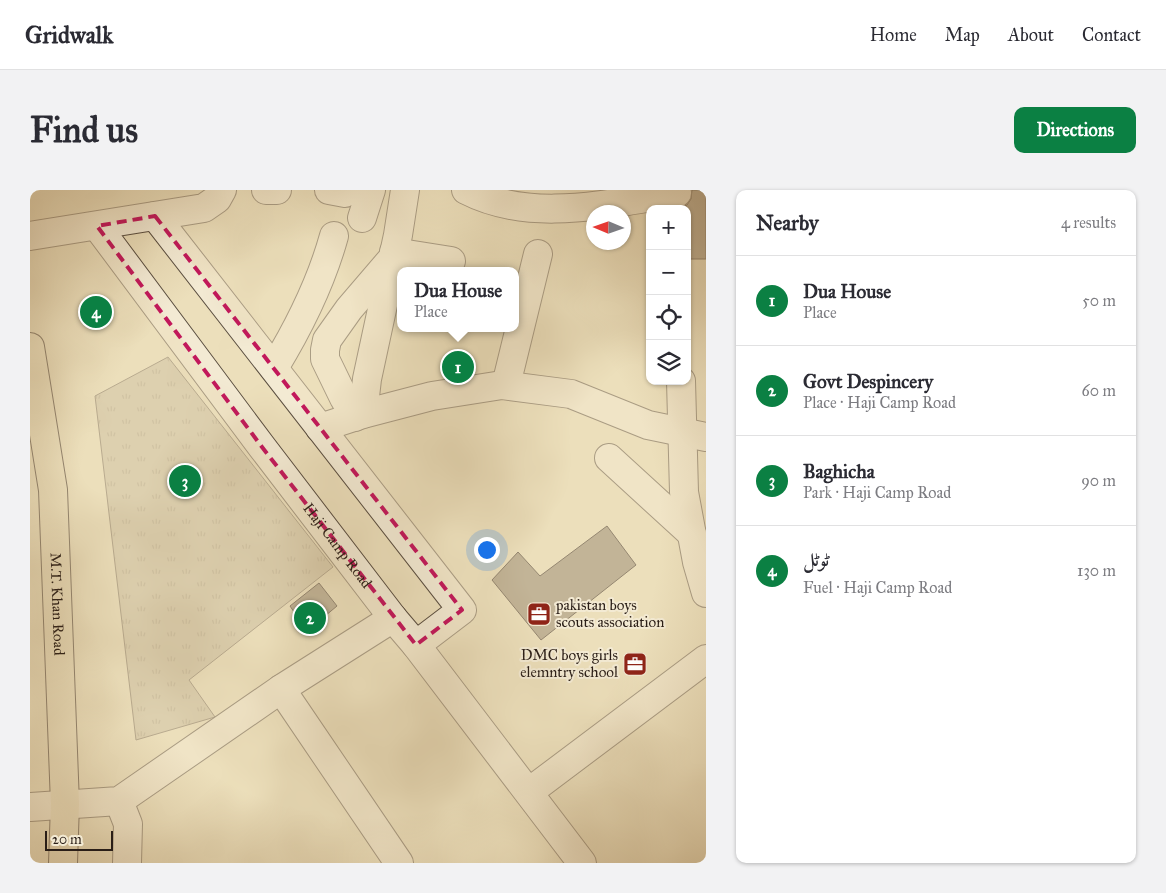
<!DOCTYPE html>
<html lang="en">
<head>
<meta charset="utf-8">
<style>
	:root { --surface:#fff; --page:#f2f2f3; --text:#2b2b33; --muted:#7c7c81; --line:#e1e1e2; --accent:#0b8043 }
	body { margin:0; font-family:"IM FELL Great Primer",Amiri,serif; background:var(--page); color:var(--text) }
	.controls { position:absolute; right:15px; top:15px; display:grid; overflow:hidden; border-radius:10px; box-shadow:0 1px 4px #0004 }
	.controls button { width:45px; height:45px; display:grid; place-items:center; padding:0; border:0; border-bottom:1px solid var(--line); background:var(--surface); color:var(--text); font:25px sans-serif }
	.compass { position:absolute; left:556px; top:15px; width:45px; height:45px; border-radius:50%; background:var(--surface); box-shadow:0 1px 4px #0004; rotate:272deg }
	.scale { position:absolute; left:15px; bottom:12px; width:68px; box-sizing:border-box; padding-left:5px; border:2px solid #2a1e17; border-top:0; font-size:14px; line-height:18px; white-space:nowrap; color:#2a1e17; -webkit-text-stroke:4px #f3ead3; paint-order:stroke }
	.you { position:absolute; left:456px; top:359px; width:18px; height:18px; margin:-12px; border:4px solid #fff; border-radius:50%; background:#1a73e8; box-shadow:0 0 0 8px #1a73e833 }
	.badge { display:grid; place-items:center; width:32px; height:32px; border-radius:50%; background:var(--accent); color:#fff; font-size:16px; font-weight:700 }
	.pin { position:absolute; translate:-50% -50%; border:2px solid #fff; box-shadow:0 1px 5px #0006 }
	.popup { position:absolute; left:367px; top:77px; width:122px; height:65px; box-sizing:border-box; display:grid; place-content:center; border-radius:10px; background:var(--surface); filter:drop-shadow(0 1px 4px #0005); font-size:16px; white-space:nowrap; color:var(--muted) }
	.popup b { font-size:19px; color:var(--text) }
	.popup::after { content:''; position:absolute; left:50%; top:100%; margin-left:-10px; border:10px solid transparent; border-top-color:var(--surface) }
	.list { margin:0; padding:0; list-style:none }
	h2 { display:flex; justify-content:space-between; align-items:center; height:65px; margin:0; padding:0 20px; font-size:21px }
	h2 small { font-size:16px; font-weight:400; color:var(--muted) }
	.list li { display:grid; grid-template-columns:32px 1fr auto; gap:15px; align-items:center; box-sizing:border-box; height:90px; padding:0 20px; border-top:1px solid var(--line) }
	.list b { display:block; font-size:19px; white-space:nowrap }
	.list p { margin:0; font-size:16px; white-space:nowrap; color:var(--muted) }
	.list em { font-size:16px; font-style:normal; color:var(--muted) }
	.icon { flex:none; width:28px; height:28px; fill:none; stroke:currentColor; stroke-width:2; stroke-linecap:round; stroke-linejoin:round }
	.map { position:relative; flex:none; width:676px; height:673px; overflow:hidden; border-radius:10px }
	header { display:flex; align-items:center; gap:30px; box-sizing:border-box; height:70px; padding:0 25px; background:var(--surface); border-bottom:1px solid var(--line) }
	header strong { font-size:24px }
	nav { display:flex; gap:28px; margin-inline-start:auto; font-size:18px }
	.intro { display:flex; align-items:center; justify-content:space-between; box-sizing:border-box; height:120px; padding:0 30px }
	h1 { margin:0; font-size:35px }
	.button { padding:12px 22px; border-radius:10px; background:var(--accent); color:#fff; font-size:18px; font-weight:700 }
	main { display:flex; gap:30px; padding:0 30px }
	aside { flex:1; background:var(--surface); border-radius:10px; box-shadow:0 1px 4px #0004 }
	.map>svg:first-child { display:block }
	.grass { fill:url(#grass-tufts); stroke:#7a6e5b }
	.building { fill:#8f826c; stroke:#2a1e17 }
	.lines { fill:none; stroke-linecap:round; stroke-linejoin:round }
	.minor-casing { stroke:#5a4e40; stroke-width:30 }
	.highway-casing { stroke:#2a1e17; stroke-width:30 }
	.minor { stroke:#f3ead3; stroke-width:28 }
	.highway { stroke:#ecdfbb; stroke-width:28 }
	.marked { fill:none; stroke:#c2185b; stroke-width:4; stroke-dasharray:10 6; stroke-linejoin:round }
	.labels { text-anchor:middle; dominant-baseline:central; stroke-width:4; stroke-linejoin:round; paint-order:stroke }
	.street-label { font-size:15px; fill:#2a1e17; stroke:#f3ead3 }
	.poi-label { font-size:15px; fill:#2a1e17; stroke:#f3ead3; text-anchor:start }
</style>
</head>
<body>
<header>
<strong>Gridwalk</strong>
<nav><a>Home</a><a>Map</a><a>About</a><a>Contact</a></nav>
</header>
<div class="intro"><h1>Find us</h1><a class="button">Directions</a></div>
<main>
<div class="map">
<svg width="676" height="673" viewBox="0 0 676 673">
	<defs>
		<pattern id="grass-tufts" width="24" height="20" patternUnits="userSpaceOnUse" patternTransform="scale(1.25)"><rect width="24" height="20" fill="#cbbe9f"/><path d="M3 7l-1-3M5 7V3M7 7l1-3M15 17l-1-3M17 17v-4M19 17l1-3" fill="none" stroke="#aea388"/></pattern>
	</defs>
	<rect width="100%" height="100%" fill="#ecdfbb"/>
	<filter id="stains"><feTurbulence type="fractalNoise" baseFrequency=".004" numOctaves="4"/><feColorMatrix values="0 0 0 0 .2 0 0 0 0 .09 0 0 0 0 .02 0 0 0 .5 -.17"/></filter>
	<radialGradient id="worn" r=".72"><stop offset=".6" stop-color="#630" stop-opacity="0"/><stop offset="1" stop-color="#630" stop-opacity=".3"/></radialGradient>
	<path class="grass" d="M 138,167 L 303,377 L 159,490 L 185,527 L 106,550 L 65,206 Z"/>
	<path class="building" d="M 662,0 L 676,0 L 676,69 L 657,69 L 657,19 L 652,19 L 652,17 L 657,15 L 661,9 Z
		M 577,336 L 606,375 L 511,450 L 462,390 L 488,362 L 510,386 Z
		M 289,393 L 307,416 L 277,441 L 260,416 Z"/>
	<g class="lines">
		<g class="minor-casing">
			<g id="minor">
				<path d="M 236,0 L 247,0"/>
				<path d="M 299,0 L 315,3"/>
				<path d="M 436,0 C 502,34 579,13 647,3"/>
				<path d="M 125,26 L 432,420 L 386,455"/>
				<path d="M 332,28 L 341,0"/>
				<path id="s1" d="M 67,36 L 232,257 L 363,428 L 386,455 L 552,673"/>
				<path d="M 0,46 L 174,18 L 187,9 L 192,0"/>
				<path d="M 364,62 L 421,71"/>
				<path d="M 244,178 C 269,137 291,93 304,46"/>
				<path d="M 651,191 L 654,302 L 667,372 L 676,403"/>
				<path d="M 476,195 L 508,64"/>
				<path d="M 333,224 L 337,189 L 368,45 L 375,0"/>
				<path d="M 325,227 L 314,208 L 295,169 L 295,160 L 297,150 L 319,119 L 361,70"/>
				<path d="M 290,238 L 333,224 L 402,206 L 472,195 L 541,204 L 618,235 L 676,247"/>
				<path d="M 579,268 L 662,344"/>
				<path d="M 251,499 L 369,673"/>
				<path d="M 499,602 L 676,469"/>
				<path d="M 89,611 L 98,634 L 97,673"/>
				<path d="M 0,617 L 89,611 L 251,499 L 363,428"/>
			</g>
		</g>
		<g class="highway-casing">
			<g id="highway">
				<path id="s2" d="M 0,157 L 23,300 L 35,614 L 33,673"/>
			</g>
		</g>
		<use href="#minor" class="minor"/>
		<use href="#highway" class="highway"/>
	</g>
	<path d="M0 0H676V673H0ZM 125,26 L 432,420 L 386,455 L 232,257 L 67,36 Z" fill="#ecdfbb" fill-opacity=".55" fill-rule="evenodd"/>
	<path class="marked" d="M 125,26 L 432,420 L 386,455 L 232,257 L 67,36 Z"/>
	<defs>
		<g id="office-square" transform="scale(1.25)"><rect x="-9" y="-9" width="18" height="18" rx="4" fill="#8f2418" stroke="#f3ead3"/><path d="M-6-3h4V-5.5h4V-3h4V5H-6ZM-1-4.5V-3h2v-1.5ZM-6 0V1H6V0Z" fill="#fff"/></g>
	</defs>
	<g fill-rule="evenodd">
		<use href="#office-square" x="509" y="424"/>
		<use href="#office-square" x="605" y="474"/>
	</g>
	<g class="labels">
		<g class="street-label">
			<text stroke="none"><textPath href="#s1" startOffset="400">Haji Camp Road</textPath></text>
			<text stroke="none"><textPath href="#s2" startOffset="259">M.T. Khan Road</textPath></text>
		</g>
		<g class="poi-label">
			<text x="526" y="415">pakistan boys<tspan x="526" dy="17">scouts association</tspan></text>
			<text x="588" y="465" text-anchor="end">DMC boys girls<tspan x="588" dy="17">elemntry school</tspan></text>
		</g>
	</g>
	<rect width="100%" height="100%" filter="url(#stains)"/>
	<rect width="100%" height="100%" fill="url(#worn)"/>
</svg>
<div class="controls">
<button>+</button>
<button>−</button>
<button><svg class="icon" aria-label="locate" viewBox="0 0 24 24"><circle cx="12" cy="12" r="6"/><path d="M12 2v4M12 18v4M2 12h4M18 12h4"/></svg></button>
<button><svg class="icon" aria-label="layers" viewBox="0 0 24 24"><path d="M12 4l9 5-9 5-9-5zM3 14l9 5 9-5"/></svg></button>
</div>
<svg class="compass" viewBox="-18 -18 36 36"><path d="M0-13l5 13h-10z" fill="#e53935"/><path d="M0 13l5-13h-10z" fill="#7c7c81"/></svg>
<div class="scale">20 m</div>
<div class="you"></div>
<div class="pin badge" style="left:428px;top:177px">1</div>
<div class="popup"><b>Dua House</b>Place</div>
<div class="pin badge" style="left:280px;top:428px">2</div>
<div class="pin badge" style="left:155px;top:291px">3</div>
<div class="pin badge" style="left:66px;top:122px">4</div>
</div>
<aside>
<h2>Nearby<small>4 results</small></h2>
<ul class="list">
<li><span class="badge">1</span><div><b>Dua House</b><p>Place</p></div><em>50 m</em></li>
<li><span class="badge">2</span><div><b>Govt Despincery</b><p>Place · Haji Camp Road</p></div><em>60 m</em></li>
<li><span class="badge">3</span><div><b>Baghicha</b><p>Park · Haji Camp Road</p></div><em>90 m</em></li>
<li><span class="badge">4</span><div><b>ٹوٹل</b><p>Fuel · Haji Camp Road</p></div><em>130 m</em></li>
</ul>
</aside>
</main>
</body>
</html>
